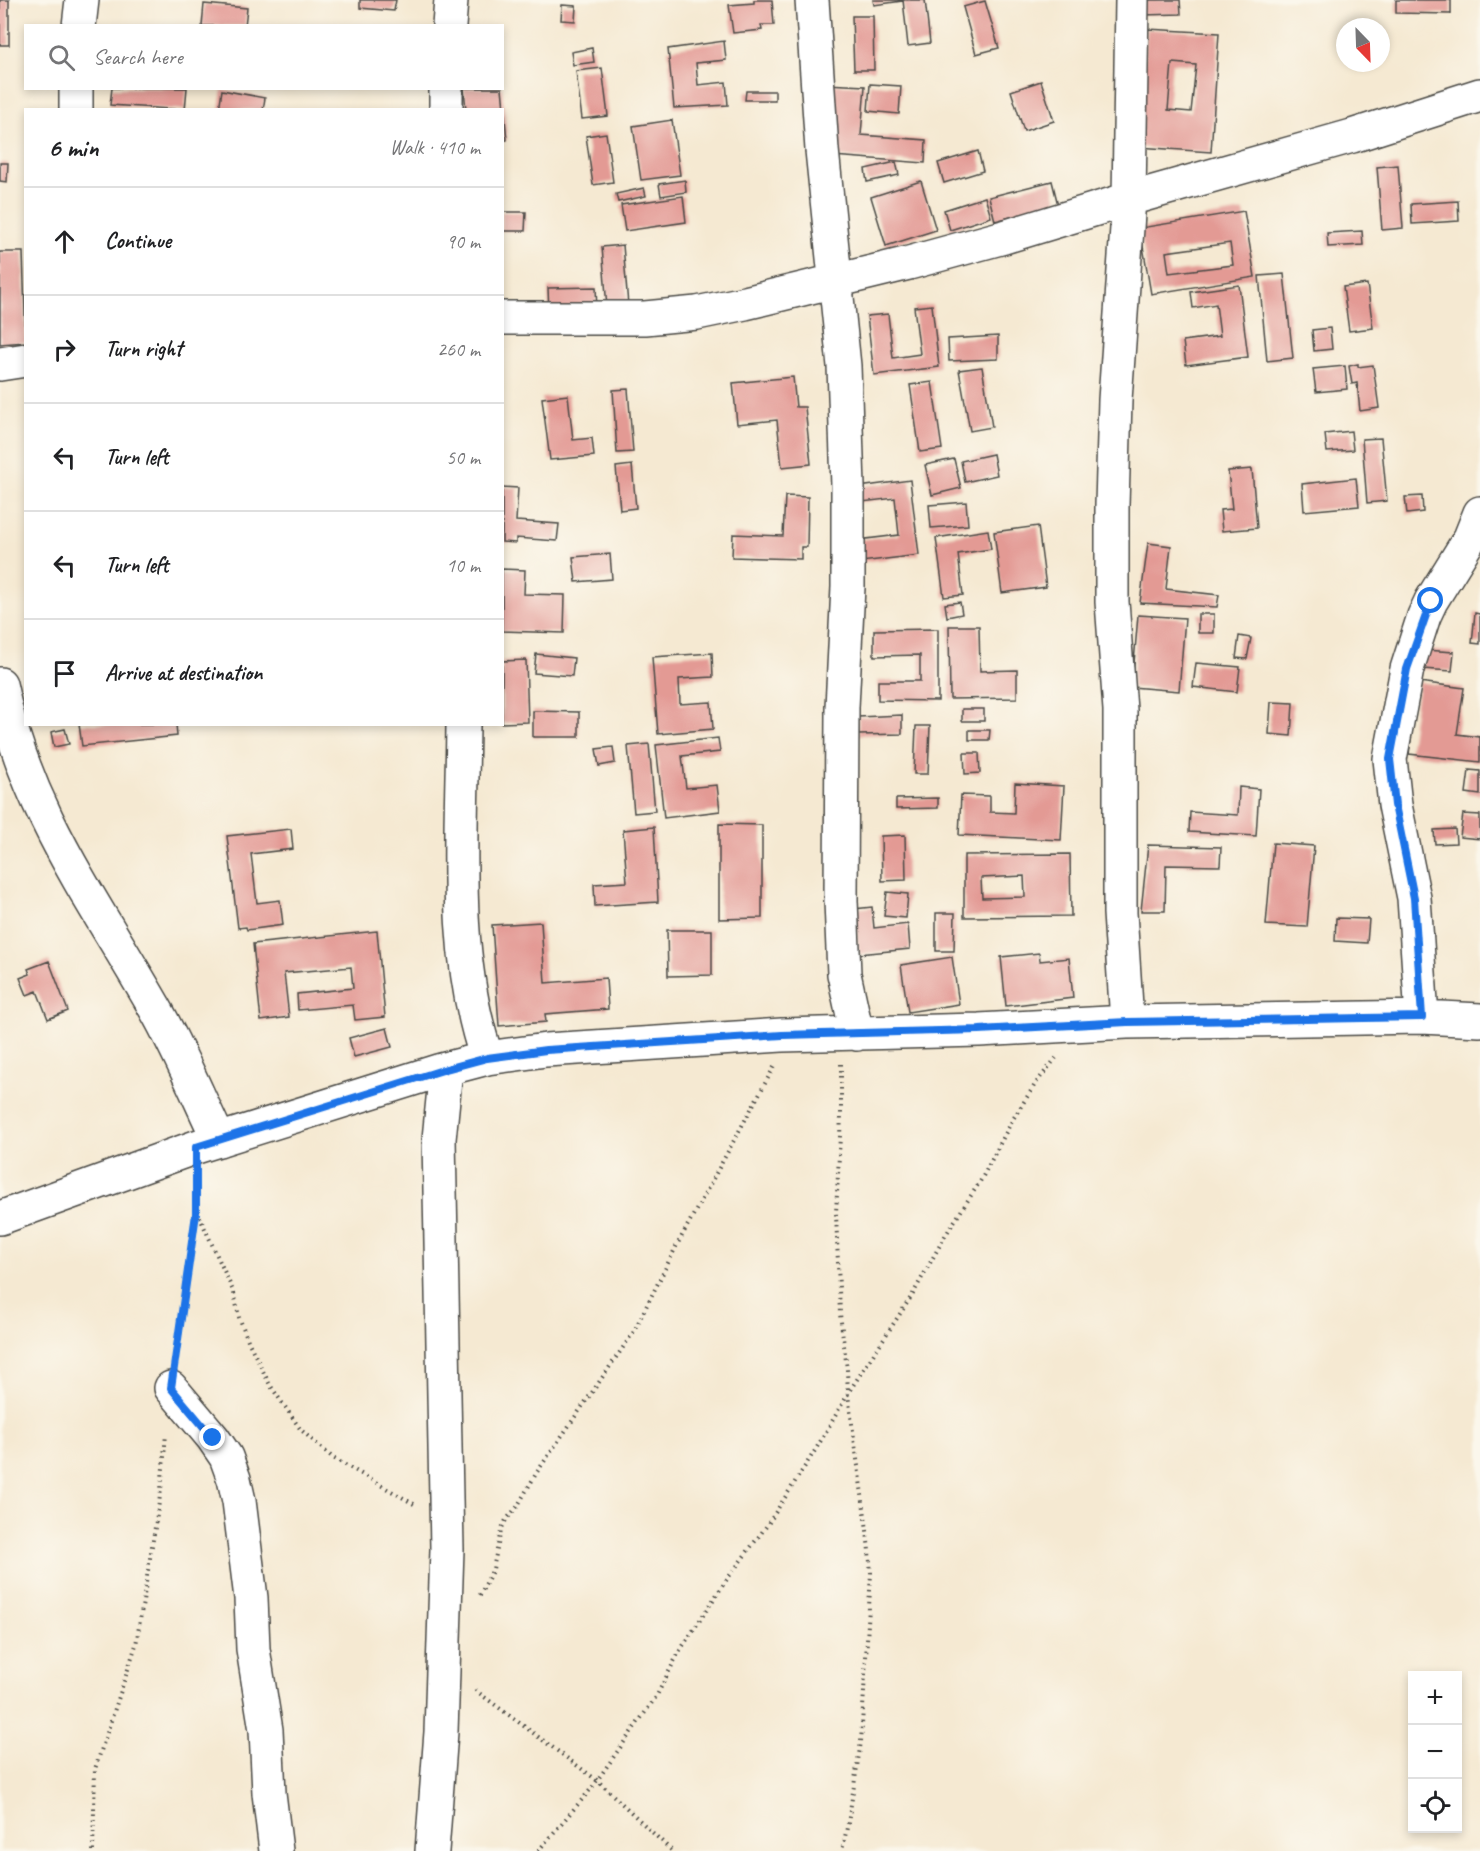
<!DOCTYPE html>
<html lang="en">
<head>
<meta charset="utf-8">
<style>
	:root { --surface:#fff; --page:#f2f2f2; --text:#202124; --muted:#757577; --line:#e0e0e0 }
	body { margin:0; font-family:Caveat,sans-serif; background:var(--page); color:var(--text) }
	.controls { position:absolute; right:18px; bottom:18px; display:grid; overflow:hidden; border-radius:0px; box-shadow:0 3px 9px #0003 }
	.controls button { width:54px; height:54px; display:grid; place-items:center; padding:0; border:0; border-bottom:2px solid var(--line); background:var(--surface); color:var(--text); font:30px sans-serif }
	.compass { position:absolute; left:1336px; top:18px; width:54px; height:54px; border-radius:50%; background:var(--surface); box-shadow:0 3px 9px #0003; rotate:157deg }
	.stop { position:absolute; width:18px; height:18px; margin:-14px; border:4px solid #1a73e8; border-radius:50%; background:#fff }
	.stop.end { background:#1a73e8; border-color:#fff; box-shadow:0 2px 6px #0008 }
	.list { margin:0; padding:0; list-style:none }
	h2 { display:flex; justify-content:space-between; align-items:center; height:78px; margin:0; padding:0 24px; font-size:26px }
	h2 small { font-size:20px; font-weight:400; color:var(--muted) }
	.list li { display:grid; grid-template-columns:39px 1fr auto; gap:18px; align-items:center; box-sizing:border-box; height:108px; padding:0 24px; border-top:2px solid var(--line) }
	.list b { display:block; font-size:22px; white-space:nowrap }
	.list em { font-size:20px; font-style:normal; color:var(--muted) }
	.icon { flex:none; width:33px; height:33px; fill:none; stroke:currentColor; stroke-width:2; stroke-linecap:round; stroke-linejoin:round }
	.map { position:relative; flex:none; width:1480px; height:1851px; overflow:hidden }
	.search { position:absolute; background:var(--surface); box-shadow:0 3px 9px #0003; left:24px; top:24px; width:480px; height:66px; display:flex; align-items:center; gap:15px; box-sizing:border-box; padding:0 21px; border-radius:0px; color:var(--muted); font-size:22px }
	.panel { position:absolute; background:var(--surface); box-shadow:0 3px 9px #0003; left:24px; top:108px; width:480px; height:618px; border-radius:0px }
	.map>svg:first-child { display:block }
	.building { fill:#e39a94; fill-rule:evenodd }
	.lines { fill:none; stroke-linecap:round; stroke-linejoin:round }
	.minor-casing { stroke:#494844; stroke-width:36 }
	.path { stroke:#494844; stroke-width:4; stroke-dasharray:1.5 4.5; stroke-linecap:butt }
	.minor { stroke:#fff; stroke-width:33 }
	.route { stroke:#1a73e8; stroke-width:8 }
</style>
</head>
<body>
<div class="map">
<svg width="1480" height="1851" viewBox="0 0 1480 1851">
	<rect width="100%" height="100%" fill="#fbf7ec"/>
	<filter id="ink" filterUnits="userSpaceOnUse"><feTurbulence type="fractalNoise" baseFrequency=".0167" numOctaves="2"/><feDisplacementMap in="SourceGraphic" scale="12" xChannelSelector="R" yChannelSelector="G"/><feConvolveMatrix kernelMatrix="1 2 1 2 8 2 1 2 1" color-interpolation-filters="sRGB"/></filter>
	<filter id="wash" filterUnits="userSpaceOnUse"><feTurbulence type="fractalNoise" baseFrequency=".008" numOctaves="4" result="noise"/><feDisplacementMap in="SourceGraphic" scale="24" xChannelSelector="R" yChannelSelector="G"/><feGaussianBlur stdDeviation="1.35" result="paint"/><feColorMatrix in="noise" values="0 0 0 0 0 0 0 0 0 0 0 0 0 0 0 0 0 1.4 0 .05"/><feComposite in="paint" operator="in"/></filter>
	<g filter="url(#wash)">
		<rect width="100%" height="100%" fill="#f5e9d2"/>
		<g id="blocks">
			<path class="building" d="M 0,0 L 9,0 L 9,45 L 0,45 Z
				M 360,0 L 396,0 L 394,11 L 360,8 Z
				M 754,0 L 772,0 L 774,25 L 761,25 L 762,30 L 733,33 L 729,5 L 754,3 Z
				M 873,0 L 902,0 L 902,1 L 874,5 Z
				M 903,0 L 925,0 L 930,43 L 908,46 Z
				M 1141,0 L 1180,0 L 1181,14 L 1142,15 Z
				M 1396,0 L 1451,0 L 1451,14 L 1396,13 Z
				M 985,1 L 999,48 L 976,54 L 963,7 Z
				M 204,4 L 247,8 L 245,26 L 202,26 Z
				M 562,5 L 576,6 L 575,21 L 561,20 Z
				M 852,16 L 873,16 L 874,70 L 854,70 Z
				M 1147,29 L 1219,33 L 1211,152 L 1138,147 ZM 1172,63 L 1196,65 L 1191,112 L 1168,110 Z
				M 724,41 L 726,60 L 696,63 L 698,85 L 726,82 L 728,105 L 674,108 L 668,49 Z
				M 592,48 L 594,62 L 573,65 L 571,52 Z
				M 602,68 L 608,116 L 582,119 L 576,71 Z
				M 1041,81 L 1054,121 L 1024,131 L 1011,91 Z
				M 826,84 L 865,86 L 861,135 L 926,140 L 925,163 L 820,155 Z
				M 870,84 L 901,86 L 899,114 L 868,111 Z
				M 112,88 L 187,88 L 185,110 L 110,105 Z
				M 464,88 L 502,88 L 507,140 L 502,141 L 502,110 L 466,110 Z
				M 222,90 L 265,98 L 263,110 L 219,110 Z
				M 746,91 L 775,91 L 775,100 L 745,100 Z
				M 672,120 L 680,175 L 641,180 L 633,126 Z
				M 606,133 L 613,182 L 593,185 L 586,136 Z
				M 978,151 L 983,171 L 944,183 L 938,163 Z
				M 896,162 L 899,175 L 867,182 L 865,169 Z
				M 0,163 L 8,163 L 7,182 L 0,181 Z
				M 1398,165 L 1403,228 L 1382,230 L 1377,167 Z
				M 685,180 L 686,192 L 661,196 L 659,184 Z
				M 921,181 L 936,230 L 886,246 L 871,197 Z
				M 1052,181 L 1058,205 L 995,221 L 989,197 Z
				M 644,188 L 646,196 L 618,202 L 616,194 Z
				M 683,196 L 686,222 L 625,231 L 621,205 Z
				M 985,197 L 991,217 L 950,230 L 944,210 Z
				M 1458,201 L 1459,221 L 1412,224 L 1411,204 Z
				M 1244,211 L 1255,277 L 1151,294 L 1140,228 ZM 1230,243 L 1233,265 L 1169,273 L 1166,252 Z
				M 502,212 L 526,212 L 525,231 L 502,231 Z
				M 1362,231 L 1363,245 L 1328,247 L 1327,233 Z
				M 623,245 L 628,305 L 607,307 L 602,247 Z
				M 0,252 L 23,252 L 26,342 L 0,344 Z
				M 1284,274 L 1293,358 L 1267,361 L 1259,276 Z
				M 1367,284 L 1373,328 L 1349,331 L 1343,287 Z
				M 1239,285 L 1248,357 L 1186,365 L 1183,341 L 1220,336 L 1216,304 L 1193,308 L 1191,292 Z
				M 596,287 L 597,311 L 549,312 L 548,288 Z
				M 932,305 L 939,367 L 874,375 L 867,316 L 888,314 L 893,358 L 920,354 L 914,307 Z
				M 1330,328 L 1332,349 L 1314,351 L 1312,330 Z
				M 998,336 L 998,359 L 949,361 L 948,339 Z
				M 1358,364 L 1358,367 L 1373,365 L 1379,408 L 1360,411 L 1357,383 L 1352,384 L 1349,366 Z
				M 1345,366 L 1347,389 L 1316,392 L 1313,369 Z
				M 982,367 L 992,427 L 970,431 L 959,370 Z
				M 793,377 L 796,407 L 805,407 L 811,464 L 782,467 L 777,420 L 737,424 L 733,383 Z
				M 932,382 L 942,449 L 920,452 L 910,385 Z
				M 628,389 L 633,452 L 617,453 L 613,390 Z
				M 568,395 L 573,440 L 592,438 L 594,456 L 550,460 L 542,398 Z
				M 1351,431 L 1353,450 L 1327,452 L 1325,434 Z
				M 1381,438 L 1387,501 L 1367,503 L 1362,439 Z
				M 993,454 L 997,475 L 965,482 L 961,461 Z
				M 954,459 L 961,488 L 932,495 L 925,465 Z
				M 632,465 L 636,508 L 620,510 L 616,467 Z
				M 1252,469 L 1257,528 L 1222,531 L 1220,510 L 1232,509 L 1228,471 Z
				M 1356,478 L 1359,506 L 1304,511 L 1302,484 Z
				M 910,480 L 919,555 L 861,562 L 858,540 L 899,535 L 895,498 L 854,503 L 852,488 Z
				M 502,487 L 518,488 L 516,521 L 559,524 L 557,541 L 516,538 L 516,543 L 502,542 Z
				M 785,496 L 808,497 L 807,547 L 801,547 L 801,559 L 732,557 L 733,534 L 783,536 Z
				M 1422,496 L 1423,512 L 1407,514 L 1405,497 Z
				M 966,502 L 968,525 L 931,528 L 929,505 Z
				M 1038,526 L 1046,587 L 1002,593 L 994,532 Z
				M 988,530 L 991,549 L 958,554 L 963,595 L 944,597 L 936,538 Z
				M 1148,543 L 1171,546 L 1166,589 L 1219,595 L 1217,607 L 1140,603 Z
				M 610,554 L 612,579 L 576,582 L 573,557 Z
				M 502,569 L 525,570 L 524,594 L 565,595 L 564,633 L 502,631 Z
				M 960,602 L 962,614 L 947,617 L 945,604 Z
				M 1475,613 L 1480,614 L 1480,644 L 1472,643 Z
				M 1198,614 L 1214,614 L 1214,633 L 1198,633 Z
				M 1138,615 L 1185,618 L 1179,691 L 1132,687 Z
				M 949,626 L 979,626 L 980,671 L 1017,670 L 1017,698 L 950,699 Z
				M 938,629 L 938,701 L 878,700 L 878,681 L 920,681 L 920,655 L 874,656 L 874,630 Z
				M 1239,636 L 1251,638 L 1247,659 L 1236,658 Z
				M 1424,650 L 1454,652 L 1452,671 L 1422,669 Z
				M 712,653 L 713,677 L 679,679 L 680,704 L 711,702 L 713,729 L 658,734 L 652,657 Z
				M 536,654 L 574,658 L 572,676 L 534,673 Z
				M 526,660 L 528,722 L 502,723 L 502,661 Z
				M 1196,663 L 1240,667 L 1237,692 L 1193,687 Z
				M 1419,682 L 1464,688 L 1457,734 L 1480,737 L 1480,762 L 1409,754 Z
				M 1271,702 L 1293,703 L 1291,736 L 1269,734 Z
				M 962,709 L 984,709 L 984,721 L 962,721 Z
				M 533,711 L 579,712 L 579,737 L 533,737 Z
				M 902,715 L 902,734 L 859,735 L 858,717 Z
				M 79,724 L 176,724 L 177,736 L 82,746 Z
				M 916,726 L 930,726 L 928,774 L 914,774 Z
				M 65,729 L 69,744 L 54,747 L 51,732 Z
				M 969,730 L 990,730 L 989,740 L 969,740 Z
				M 718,738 L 720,752 L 682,756 L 686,788 L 717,785 L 720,811 L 664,818 L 656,745 Z
				M 649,744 L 655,811 L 634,813 L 628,746 Z
				M 613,747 L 615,763 L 599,766 L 596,749 Z
				M 964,753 L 979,753 L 980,773 L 965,774 Z
				M 1469,770 L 1480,771 L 1480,795 L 1466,793 Z
				M 1015,783 L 1064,786 L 1061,840 L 959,835 L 961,795 L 990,796 L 990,812 L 1014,813 Z
				M 1239,787 L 1259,789 L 1256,836 L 1189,832 L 1190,812 L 1238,815 Z
				M 938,798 L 938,808 L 896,809 L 896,799 Z
				M 1463,814 L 1480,815 L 1480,839 L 1460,837 Z
				M 719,824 L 762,825 L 762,918 L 719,919 Z
				M 654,827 L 658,902 L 595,906 L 594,884 L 627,882 L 623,830 Z
				M 291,829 L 293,849 L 251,854 L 257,903 L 280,900 L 283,925 L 247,930 L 246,927 L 238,928 L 227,836 Z
				M 1455,829 L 1456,843 L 1435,844 L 1434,830 Z
				M 905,835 L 906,880 L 882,881 L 881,836 Z
				M 1273,843 L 1314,846 L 1307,927 L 1266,925 Z
				M 1148,845 L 1221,847 L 1220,866 L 1166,865 L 1165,911 L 1141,911 Z
				M 1070,854 L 1071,916 L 964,917 L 964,855 ZM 1024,876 L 1025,897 L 982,898 L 981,878 Z
				M 887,892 L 908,894 L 906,918 L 884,916 Z
				M 872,907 L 874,928 L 908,924 L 910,949 L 859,954 L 854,909 Z
				M 936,913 L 955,913 L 954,951 L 936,951 Z
				M 1336,918 L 1369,919 L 1367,943 L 1335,941 Z
				M 541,922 L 545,983 L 606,978 L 608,1009 L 545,1014 L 546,1022 L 499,1026 L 492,925 Z
				M 667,930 L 712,930 L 712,975 L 668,976 Z
				M 377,931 L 385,1017 L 355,1020 L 353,1005 L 298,1010 L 297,994 L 353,988 L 351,967 L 284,973 L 289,1017 L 261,1021 L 253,944 Z
				M 1039,953 L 1040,961 L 1069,958 L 1073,998 L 1006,1006 L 1001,957 Z
				M 952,957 L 959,1004 L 908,1012 L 901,965 Z
				M 49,961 L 68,1011 L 48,1019 L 37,991 L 27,995 L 20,978 L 30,974 L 28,969 Z
				M 387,1028 L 392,1047 L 354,1057 L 349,1038 Z"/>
		</g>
	</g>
	<g filter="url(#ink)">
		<use href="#blocks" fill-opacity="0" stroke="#494844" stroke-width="1.5"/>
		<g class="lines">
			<g class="minor-casing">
				<path id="minor" d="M 812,0 L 822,150 L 844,366 L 848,487 L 848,587 L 842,707 L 841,901 L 844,974 L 857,1034
					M 79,26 L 82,0
					M 449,26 L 451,0
					M 76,110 L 76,88
					M 446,110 L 446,88
					M 502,318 L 645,318 L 697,313 L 745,303 L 909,263 L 1004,237 L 1129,199 L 1352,136 L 1480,95
					M 0,364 L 26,360
					M 0,684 C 26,811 93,899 155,1008 C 179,1050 198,1096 219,1140
					M 463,724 C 462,834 451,954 487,1058
					M 1422,1017 L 1414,898 L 1395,805 L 1390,759 L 1407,669 L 1424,616 L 1431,601 L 1470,538 L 1480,513
					M 1127,1022 L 1120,913 L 1120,710 L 1112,602 L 1112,505 L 1115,400 L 1129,199 L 1132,0
					M 0,1218 L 196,1147 L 438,1071 L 487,1058 L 546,1050 L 782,1035 L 979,1030 L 1127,1022 L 1422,1017 L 1480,1020
					M 171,1388 L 213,1438 L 226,1457 L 234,1479 L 239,1501 L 251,1598 L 253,1649 L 266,1730 L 269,1793 L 276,1851
					M 432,1851 L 441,1732 L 447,1549 L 439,1139 L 446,1069"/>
			</g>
			<path class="path" d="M 841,1064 L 841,1116 L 836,1213 L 840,1314 L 847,1369 L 848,1395 L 867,1530 L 871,1573 L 861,1742 L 848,1823 L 842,1851
				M 197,1211 L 234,1293 L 239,1317 L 249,1343 L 270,1385 L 301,1430 L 333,1458 L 414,1504
				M 176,1358 L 196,1214 L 196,1181
				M 480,1595 L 493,1569 L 501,1530 L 506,1520 L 517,1507 L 537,1472 L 633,1333 L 677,1245 L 774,1067
				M 475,1690 L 598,1781 L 672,1851
				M 93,1851 L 95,1769 L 136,1645 L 161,1490 L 166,1434
				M 538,1851 L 591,1789 L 656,1697 L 679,1652 L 725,1582 L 768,1524 L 816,1449 L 852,1387 L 913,1294 L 945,1236 L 981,1180 L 1013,1119 L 1036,1083 L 1056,1058"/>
			<use href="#minor" class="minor"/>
		</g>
	</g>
	<g class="lines" filter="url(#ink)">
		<path class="route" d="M 213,1438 L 171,1388 L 196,1214 L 196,1147 L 446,1069 L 487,1058 L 546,1050 L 782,1035 L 979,1030 L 1127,1022 L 1422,1017 L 1414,898 L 1395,805 L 1390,759 L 1407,669 L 1431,601"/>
	</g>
</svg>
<div class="controls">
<button>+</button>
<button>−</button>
<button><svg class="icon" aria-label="locate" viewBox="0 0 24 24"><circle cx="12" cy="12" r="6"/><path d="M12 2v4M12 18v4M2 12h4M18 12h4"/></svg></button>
</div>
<svg class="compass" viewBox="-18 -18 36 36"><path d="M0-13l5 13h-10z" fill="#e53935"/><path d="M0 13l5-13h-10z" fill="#757577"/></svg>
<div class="stop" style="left:1431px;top:601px"></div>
<div class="stop end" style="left:213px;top:1438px"></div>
<div class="search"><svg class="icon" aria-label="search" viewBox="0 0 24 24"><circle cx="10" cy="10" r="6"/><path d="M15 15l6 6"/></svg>Search here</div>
<section class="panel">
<h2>6 min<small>Walk · 410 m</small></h2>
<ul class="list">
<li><svg class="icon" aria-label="ahead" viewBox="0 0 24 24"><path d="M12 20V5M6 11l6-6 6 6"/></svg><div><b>Continue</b></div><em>90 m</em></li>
<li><svg class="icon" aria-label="right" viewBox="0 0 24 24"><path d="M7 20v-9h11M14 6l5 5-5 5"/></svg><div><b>Turn right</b></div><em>260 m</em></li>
<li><svg class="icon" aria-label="left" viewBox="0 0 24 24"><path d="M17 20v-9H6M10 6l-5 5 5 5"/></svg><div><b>Turn left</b></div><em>50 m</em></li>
<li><svg class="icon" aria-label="left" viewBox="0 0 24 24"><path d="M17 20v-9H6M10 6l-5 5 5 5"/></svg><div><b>Turn left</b></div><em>10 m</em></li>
<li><svg class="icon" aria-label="arrive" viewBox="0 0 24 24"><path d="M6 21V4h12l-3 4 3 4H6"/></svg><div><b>Arrive at destination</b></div></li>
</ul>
</section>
</div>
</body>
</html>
